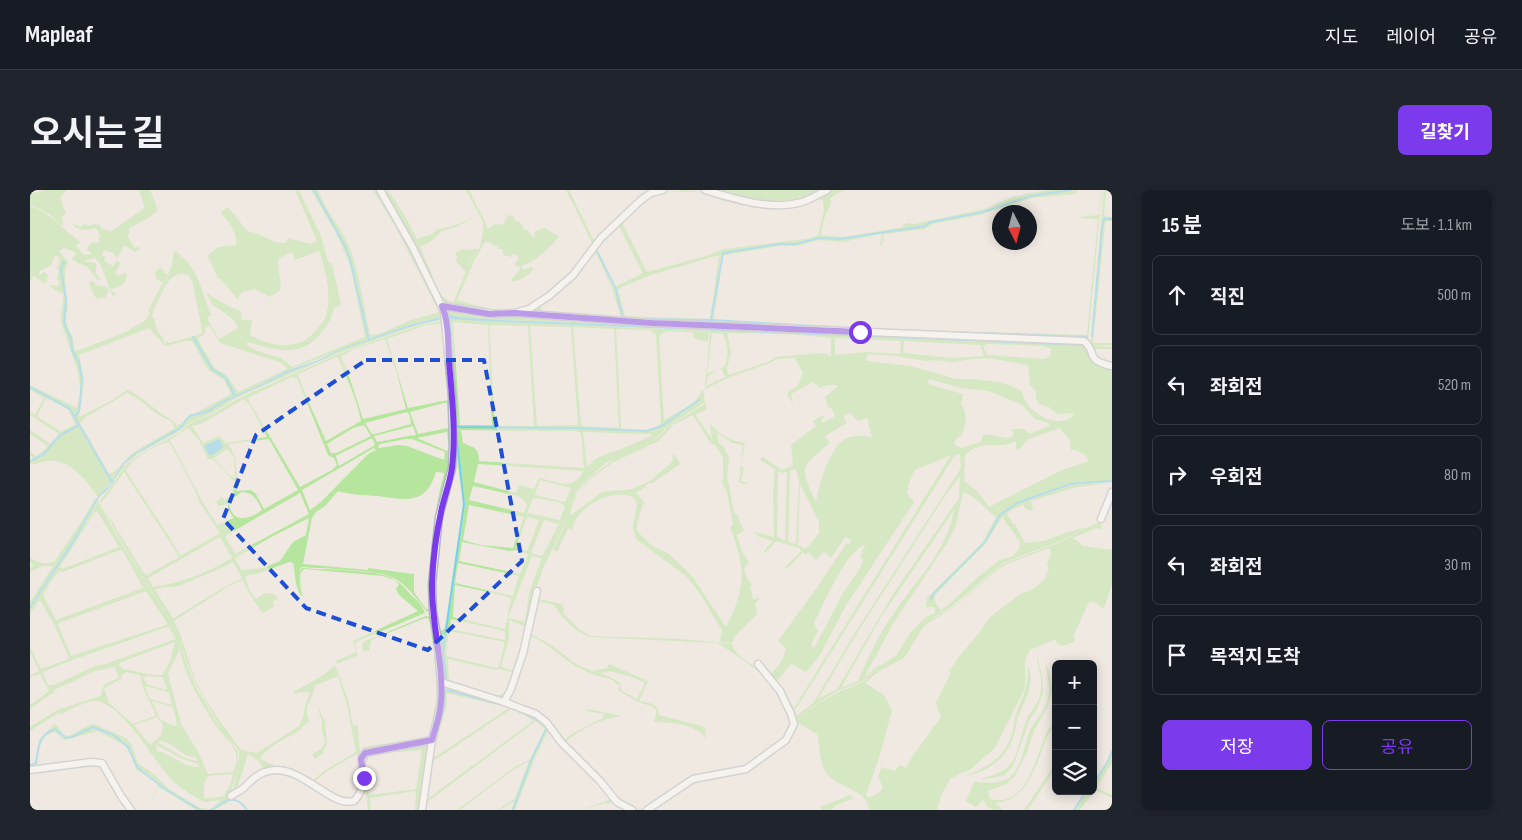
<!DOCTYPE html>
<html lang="ko">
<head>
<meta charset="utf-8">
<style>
	:root { --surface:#171b24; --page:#20242c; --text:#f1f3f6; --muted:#9ea1a6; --line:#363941; --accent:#7c3aed }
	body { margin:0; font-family:"Sofia Sans Condensed","Noto Sans KR",sans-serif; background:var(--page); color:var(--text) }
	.controls { position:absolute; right:15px; bottom:15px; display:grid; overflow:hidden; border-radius:8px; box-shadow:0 2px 12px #0003 }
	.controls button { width:45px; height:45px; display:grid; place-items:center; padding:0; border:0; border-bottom:1px solid var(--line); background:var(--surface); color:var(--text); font:25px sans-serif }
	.compass { position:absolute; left:962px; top:15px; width:45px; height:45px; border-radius:50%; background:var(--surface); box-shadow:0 2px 12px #0003; rotate:174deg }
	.stop { position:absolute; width:15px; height:15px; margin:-11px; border:4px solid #7c3aed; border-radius:50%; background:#fff }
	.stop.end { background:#7c3aed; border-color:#fff; box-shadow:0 1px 5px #0008 }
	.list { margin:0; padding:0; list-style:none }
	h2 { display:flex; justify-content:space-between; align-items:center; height:65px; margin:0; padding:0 20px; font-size:21px }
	h2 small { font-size:16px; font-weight:400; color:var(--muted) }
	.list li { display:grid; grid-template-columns:32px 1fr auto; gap:15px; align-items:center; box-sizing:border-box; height:80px; margin:0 10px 10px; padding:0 10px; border:1px solid var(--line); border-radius:8px }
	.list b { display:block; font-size:19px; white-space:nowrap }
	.list em { font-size:16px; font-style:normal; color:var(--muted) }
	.actions { display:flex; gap:10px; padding:15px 20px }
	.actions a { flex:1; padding:11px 0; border:1px solid var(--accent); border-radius:8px; text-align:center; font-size:18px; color:var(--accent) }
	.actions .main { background:var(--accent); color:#fff }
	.icon { flex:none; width:28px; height:28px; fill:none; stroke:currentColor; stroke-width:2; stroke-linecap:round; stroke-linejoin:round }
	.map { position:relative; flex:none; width:1082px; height:620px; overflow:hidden; border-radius:8px }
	header { display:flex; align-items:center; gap:30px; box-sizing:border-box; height:70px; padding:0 25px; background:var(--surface); border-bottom:1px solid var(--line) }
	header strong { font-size:24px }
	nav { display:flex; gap:28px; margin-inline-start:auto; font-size:18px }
	.intro { display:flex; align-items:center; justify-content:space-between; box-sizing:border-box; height:120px; padding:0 30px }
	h1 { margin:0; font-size:35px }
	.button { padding:12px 22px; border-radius:8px; background:var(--accent); color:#fff; font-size:18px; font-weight:700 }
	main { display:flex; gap:30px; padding:0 30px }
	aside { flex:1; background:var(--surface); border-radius:8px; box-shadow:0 2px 12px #0003 }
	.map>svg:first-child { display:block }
	.green { fill:#b6e59e; fill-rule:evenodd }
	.water { fill:#75cff0 }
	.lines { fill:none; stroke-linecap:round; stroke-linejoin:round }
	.stream { stroke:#75cff0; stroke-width:2 }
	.minor-casing { stroke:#b4b7c1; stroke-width:9 }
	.minor { stroke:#fff; stroke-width:6 }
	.route { stroke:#7c3aed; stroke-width:6 }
	.marked { fill:none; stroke:#1d4ed8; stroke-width:4; stroke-dasharray:10 6; stroke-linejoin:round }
</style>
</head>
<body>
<header>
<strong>Mapleaf</strong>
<nav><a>지도</a><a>레이어</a><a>공유</a></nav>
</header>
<div class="intro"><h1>오시는 길</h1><a class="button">길찾기</a></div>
<main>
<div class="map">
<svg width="1082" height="620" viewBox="0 0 1082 620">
	<rect width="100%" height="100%" fill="#efe9e1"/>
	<path class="green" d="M 15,0 L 37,0 L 30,8 L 36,24 L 32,26 L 33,34 L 32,36 L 19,24 L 0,14 L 0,4 Z
		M 109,0 L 120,0 L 128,20 L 120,27 L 99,38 L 99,44 L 97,45 L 104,58 L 109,57 L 110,59 L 105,62 L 94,55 L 88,67 L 84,66 L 84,63 L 74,60 L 72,65 L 76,67 L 74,71 L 83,76 L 87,70 L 91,73 L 85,83 L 89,86 L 94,83 L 98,84 L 93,95 L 81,99 L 81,101 L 86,104 L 84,107 C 77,97 76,85 70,74 C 66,68 61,64 57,59 C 60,51 62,52 69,53 L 68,49 L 70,46 L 66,38 C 57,40 48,42 42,34 L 52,37 L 55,33 L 58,36 L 65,34 L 70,35 L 72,39 L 81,41 L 115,18 Z
		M 265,0 L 269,0 L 291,46 L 298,72 L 302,74 L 311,115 L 304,118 C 302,127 298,134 292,142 C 272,169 245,160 218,152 L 216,154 C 232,167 247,161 262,177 L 335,147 L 320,75 L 305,41 L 281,0 L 284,0 L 315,57 L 320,69 L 339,149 L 256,181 L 228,196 L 192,211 L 178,220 L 164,224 L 201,204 L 194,190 L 178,180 L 162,151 L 156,151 L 136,156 L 135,151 L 138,153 L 168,145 L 172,143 L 172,140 L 163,94 L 159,85 C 139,78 133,102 126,116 C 131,101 140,77 152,67 C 169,80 173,106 181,125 L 177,128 L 189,149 L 208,138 L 203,129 L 182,114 L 176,103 L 200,117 L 211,121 L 212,130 L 222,130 L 220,145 C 241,157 271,162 287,139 C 290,135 294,132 296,126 C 302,108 296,78 289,61 L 265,70 L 262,62 L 249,68 C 246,79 252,88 250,100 L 240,107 L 225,99 L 212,102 L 207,109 L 191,89 L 188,89 L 178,66 L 188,57 L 206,55 C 208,42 198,32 191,22 L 198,17 L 218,42 C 234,43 241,54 255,53 L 259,48 L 280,54 L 287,51 ZM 180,136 L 190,153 L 252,173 L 257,179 L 208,202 L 198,187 L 184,177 L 167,148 L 174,145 L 176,137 Z
		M 284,0 L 288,0 C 295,20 309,34 318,54 C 330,82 333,115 340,145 L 349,144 L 381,130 L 409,122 L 365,36 L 343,0 L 347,0 L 371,41 L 410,119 L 413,130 L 391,134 L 311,162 L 206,208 L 184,222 L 161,232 L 148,242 L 108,264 L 96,274 L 69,310 L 90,279 L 103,266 L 151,239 L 160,227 L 179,222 L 193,212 L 233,195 L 257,183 L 287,172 L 311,160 L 376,138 L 411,129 L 410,127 L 376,136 L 340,149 L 321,69 L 315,56 Z
		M 353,0 L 358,0 L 374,24 L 387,49 L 402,44 L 406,40 L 423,36 L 447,26 L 426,37 L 412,41 L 400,52 L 390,57 L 403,87 L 402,88 L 412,106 L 419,111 L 423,111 L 422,112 L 417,113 L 412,110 Z
		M 436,0 L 440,0 C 442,11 454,25 458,39 L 466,33 L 471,35 L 474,34 L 478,25 L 482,26 L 486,31 L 490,32 L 495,40 L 498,41 L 504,49 L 505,41 L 514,38 L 529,46 C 525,54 501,75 492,75 L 493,80 L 502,77 L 503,80 C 498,85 489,92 482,91 L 482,89 L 490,80 L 489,76 L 485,76 L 486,71 L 489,70 L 487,65 L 482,64 L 482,67 L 473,65 L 473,59 L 468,59 L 467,56 L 462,55 L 461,52 L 455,52 L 445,69 L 427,110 L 460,119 L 492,119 C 469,122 445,123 423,113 L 440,72 L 450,57 L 453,42 L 453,32 Z
		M 536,0 L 539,0 L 564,51 L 580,34 L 582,35 L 563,55 Z
		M 652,0 L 677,2 L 715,13 L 737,16 L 759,16 L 779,11 L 801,0 L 815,0 L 803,6 L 800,9 L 801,13 L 794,29 L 791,45 L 813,47 L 873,37 L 873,35 L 878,33 L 884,34 L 954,19 L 983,7 L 999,3 L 1020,0 L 1041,0 L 1040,1 L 1046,0 L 1048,2 L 1044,4 L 1002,8 L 949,25 L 903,34 L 895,39 L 854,44 L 852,55 L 850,56 L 852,45 L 850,44 L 813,52 L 789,50 L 766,56 L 749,56 L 695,65 L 693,66 L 684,129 L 714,132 L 852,139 L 1057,145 L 1068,29 L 1050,28 L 1050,27 L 1069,25 L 1071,0 L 1072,0 L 1058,150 L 1047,148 L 828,141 L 681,132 L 603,130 L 524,126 L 498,123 L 499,121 L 519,108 L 546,85 L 571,50 L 613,10 L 624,4 ZM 1038,1 L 1000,6 L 953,22 L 900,32 L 896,36 L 811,50 L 789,49 L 767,54 L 749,54 L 693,63 L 692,65 L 684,123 L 682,130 L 854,140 L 1057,147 L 854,141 L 681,131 L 602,129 L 593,128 L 584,98 L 566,59 L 589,36 L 613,83 L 585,97 L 594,127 L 681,130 L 691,65 L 693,63 L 749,54 L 766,53 L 789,48 L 811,49 L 895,35 L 900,31 L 953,21 L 999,5 ZM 666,2 C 676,3 685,8 695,11 C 727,19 760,22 790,9 L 793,10 L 794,21 L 788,45 L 782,48 L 694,59 L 676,66 L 617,82 L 592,33 C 599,26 607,17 615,11 C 629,0 649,2 666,2 ZM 564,64 L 567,65 L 582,98 L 591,127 L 513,122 L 510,116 L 548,85 ZM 689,65 L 680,129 L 595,126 L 588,100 L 592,97 L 621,85 Z
		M 682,0 L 793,0 L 765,12 L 731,12 Z
		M 1074,0 L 1076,0 L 1074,26 L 1082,27 L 1082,29 L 1073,29 L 1082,30 L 1082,31 L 1076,31 L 1075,34 L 1063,153 L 1082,153 L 1082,155 L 1061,156 L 1082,157 L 1082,159 L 1063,159 L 1069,168 L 1082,174 C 1071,173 1063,168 1061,156 Z
		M 0,15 L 18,25 L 50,52 L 46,56 L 54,65 L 60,64 L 65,68 L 54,71 L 66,73 L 66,84 L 71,90 L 68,90 C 63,86 62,81 57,77 C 51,73 46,74 42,68 L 46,65 L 43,61 L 34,58 L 29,61 L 38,72 L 35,80 L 35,94 L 38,119 L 36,125 L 37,136 L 43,148 L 44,159 L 47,161 L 116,134 L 123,126 L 127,140 L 133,148 L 135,156 L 119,138 L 49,165 L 54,190 L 49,227 L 81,211 L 97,200 C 110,205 117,213 128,221 C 135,227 142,228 147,236 C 154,233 156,226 163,223 C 158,226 156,233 150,237 C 123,258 101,256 81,291 L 40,218 L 0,197 L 0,195 L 47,218 C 55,190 45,175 37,150 C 36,144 32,138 31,131 C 30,122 34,114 33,104 L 19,96 L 22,95 L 27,97 L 30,92 L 27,90 L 29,80 L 27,79 L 30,68 L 25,65 L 21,75 L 10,81 L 9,86 L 14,82 L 18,85 L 16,94 L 4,86 L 0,91 ZM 97,203 L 107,208 L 128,225 L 141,231 L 145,238 L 104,262 C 95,268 90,280 79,284 L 50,233 L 56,227 Z
		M 434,59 L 439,60 L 448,59 L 440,71 L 436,82 L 425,70 L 428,68 L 425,63 Z
		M 145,60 L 151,66 L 136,88 L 121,128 L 116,134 L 99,140 C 106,134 117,134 120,122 L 118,121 L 133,92 L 126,89 L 125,82 L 128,79 L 131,78 L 137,85 C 145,74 141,68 145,60 Z
		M 61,91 L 65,92 L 65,95 L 77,97 L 79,102 L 76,104 L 76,107 L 67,109 C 62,104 62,99 59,94 Z
		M 425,120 L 459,126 L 485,126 L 586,133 L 1054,153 C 1062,171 1062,173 1082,177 L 1082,291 L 1040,294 L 987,313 L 970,324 L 954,352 L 904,402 L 901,410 L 904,403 L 955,353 L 970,325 L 987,314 L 1040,295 L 1082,293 L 1047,297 L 1001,311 L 1003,320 L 997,320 L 993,315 L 980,321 L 977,324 L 983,334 L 985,334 L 995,353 L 1014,351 L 1038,342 L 1058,337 L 1028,352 L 973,373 L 922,416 L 889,437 L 883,443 L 872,463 L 862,472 L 843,482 L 833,491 L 807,501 L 783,516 L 766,530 L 754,505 L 739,486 C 746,479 757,467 755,457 L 748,451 L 788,396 L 816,354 L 819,354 L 821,350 L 815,347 L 801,368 L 794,362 L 786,370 L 778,362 L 776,365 L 773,362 L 757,379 L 755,377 L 771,361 L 769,358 L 746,351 L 735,363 L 734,361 L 743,351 L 727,346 L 725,342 L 744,347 L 743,303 L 745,279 L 731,271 L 731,268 L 733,267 L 752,280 L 763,275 L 761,255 L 786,236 L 783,231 L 793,225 L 794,227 L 791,231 L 793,233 L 805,226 L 802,219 L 798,217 L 795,207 L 807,197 L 806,195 L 798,195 L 790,198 L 783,192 L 761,204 L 763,214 L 757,204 L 760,200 L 767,197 L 773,183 L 765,168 L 747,169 L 738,174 L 697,188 L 675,199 L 680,140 L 951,152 L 1054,155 L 472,130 L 427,127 L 419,124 L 425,236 L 432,307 L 434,314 L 412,461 L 416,489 L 413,461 L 435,314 L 426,236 L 429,238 L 546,238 L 617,242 C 634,239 643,227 656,219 C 661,216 666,215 670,210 L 654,219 L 632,236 L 617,241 L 546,237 L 429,237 L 426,236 L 420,130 L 424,128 L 470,132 L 679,141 L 678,152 L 664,148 L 663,142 L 636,141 L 629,146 L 634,230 L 664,213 L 673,199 L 675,212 L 636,238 L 626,249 L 576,273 L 558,288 L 546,303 L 531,342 L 514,376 L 503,407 L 496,447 L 480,499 C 478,503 476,506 471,507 C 463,511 420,496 414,489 L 405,423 L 404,395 L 408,345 L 424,280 L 425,261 L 421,168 L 417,127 L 418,122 ZM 423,132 L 458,135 L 462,235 L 430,235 ZM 459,135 L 498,136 L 504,236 L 465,236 ZM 500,136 L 541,137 L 548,235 L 507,236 ZM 543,137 L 584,139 L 589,238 L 553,236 L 551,234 ZM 586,139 L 620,140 L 626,144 L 631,234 C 620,242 604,240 591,238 ZM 682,143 L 693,144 C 698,156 700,165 694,177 L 677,184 ZM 697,143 L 759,144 L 801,148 L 801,166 L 791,163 L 746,167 L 738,172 L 698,185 L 697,177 L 701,163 ZM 805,148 L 870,151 L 871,153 L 870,164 L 836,162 L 805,165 ZM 874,151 L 950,155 L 954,166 L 922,168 L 873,163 ZM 958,154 L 1012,156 L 1022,159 L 1019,167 L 1014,169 L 957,165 L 953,156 ZM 837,164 L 865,166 L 897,171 L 901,170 L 923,172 L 942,169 L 958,168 L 998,175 L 1000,195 L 1006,201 L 1006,208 L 1009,214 L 1019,217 L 1027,224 L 1044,223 L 1043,226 C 1026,241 994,220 992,201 L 974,193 L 944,189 L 926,189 L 880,176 L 836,171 ZM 689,179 L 692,180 L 695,187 L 676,196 L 678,186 ZM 899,189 L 931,198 L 959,201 L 992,215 L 1005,229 L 1019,233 L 1020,235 L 1000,244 L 993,239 L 982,239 L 983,246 L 978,248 L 953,244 L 951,252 L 931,258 L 924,254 L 927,247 L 931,246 C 936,236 938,223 931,214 L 933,204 L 898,194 ZM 820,223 L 828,231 L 837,228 L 842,247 C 834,246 823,245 815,249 C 799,258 789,295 786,312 C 768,275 771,278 800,253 L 795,246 L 817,233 L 813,226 ZM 1030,238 L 1040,250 L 1041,260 C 1049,260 1056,264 1059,271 L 1030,281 L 959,317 L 947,301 L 934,291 L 935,265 C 953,248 969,260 983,252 L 986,252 L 986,259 L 989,260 L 998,249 ZM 431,240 L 547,241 L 551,243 L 554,278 L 449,271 C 449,257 444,258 433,253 ZM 553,242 L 614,244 L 621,244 L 621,246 C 604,254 587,261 569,267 C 564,269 562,274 557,276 ZM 426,262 L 433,315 L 415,438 L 410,442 C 401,405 405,364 413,327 C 415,315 419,304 422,293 C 424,283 424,272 426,262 ZM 930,264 L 931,278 L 823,446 L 784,512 L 767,526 L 765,520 L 925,265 ZM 921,265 L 764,518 L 747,491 L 761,474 L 776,482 L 790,465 L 815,417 L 884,312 L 877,303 L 879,293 L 885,280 ZM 448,274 L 554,281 C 542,302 529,292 509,288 L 504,299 L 489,295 L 486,303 L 444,292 ZM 766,279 L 769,291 L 766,354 L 758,352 L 760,281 ZM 748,281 L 753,283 L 757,282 L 755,351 L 747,347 ZM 930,286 L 929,308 L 865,401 L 807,499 L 788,509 L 827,443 L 915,306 ZM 510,290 L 541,298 L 535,312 L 505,305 ZM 770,294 L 789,332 L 789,343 L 776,359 L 768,355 ZM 443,296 L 488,306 L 493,309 L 497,315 L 494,323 L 439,310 ZM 933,302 C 947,306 954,319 966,327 L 952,353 L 897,408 L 896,417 L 903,417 L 905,419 L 905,423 L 896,427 L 881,442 L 866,466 L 844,479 L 834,488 L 864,432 L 917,353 L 926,335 ZM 503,308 L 529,312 L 535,316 L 530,330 L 497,323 ZM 439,315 L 494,327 L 483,358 L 451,355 L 433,350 ZM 924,320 C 918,361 884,392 862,426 C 848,446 838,468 828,491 L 811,498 L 851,427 ZM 497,327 L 509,330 L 497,361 L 486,358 ZM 972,327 L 990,352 L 989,359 L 983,366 L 970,370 L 949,386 L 918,415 L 911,420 L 905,412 L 905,405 L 956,353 ZM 514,330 L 529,334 L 512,366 L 501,363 ZM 432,352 L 479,361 L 487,360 L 498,364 L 490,384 L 429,371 ZM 835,354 L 830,367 L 833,369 L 831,377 L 813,403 L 784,458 L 781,455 L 788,441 L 784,433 C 795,412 814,364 835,354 ZM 502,366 L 510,368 L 511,370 L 499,403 L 495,432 L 478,428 ZM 428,373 L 489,386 L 483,406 L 425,393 ZM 425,395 L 476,406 L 481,409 L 475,439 L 423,427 ZM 421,429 L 475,441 L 475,450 L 420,439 ZM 479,430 L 494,436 L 493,447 L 483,481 L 471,477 L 479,448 ZM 419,441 L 475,452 L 469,476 L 467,478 L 417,466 L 416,463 ZM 418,469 L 466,480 L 469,479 L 482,482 L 483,484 C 479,494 478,506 465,506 L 445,501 L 426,494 L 419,489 Z
		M 413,131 L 417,174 L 421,249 L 419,280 L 415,301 L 400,420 L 397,422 C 388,410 377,395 364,388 C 347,379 294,379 272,377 L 270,378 L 269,393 L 273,407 C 264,400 266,384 263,373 L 259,372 L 230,383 L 215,386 L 220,401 L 226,409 L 234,404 L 242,403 L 246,406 L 247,409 L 243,412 L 244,417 L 232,423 L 217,400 L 213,390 L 199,396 L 144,431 C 154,449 157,469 165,489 C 177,515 194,537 211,560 L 227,563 L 269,536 L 273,528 L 275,516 L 280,502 L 271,502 L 264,504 L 263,502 L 292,486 L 305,475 L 318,509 L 323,536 L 327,535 L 328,538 L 332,589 L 331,593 L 327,564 L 297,581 L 283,593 L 281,592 L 294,581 L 326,562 L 317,515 L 308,486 L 284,496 C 285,510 272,513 279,532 C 273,534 272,539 267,542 C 254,550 238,556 230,568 C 235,573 242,573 249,578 L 244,578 L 205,601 L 203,601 L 209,570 L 209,561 L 191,539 L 167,496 L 156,470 L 149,445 L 88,346 L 70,311 L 96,275 L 109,265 L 149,243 L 161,233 L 185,223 L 207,209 L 311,163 L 391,135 ZM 411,134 L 418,210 L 378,218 L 357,149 L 396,135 ZM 355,149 L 367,183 L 376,219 L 333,229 L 320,189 L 311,167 L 322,160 ZM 306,167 L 308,168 C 317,188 327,209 331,231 L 296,251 L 279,213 L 268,184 ZM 262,187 L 267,188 L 298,265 L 304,268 L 307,275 L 302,280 L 270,297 L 217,208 ZM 214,209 L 220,215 L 237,247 L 196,253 L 189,246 L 173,253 L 162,236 L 171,234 ZM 414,213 L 417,213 L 418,238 L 388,244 L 380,222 ZM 377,222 L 380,226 L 381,234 L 345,244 L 342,244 L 335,233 ZM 334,235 L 341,246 L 306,263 L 301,263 L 297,254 L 323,238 ZM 383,236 L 386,245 C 373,246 360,250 347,252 L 344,246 ZM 158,238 L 169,250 L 178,269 L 183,269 L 205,292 L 202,304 L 196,310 L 191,307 L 186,312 L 189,316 L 197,314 L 200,323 L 204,328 L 187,335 L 171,309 L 140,250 ZM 417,242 L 419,259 L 417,261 L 387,248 ZM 342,248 L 345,255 L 309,276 L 306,267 L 307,265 ZM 239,249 L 268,300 L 234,319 L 226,304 L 221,300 L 208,301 L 205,299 L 207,289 L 205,266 L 198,254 ZM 376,249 L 382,249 L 415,262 L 414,270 L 377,256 L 368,255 L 349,258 L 348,257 L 350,254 ZM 138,252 L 140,253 L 164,298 L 170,313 L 190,343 L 189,344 L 150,366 L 140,348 L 96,281 C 99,270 126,255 138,252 ZM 344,258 L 346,260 L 338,264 L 291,312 L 280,320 L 272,300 ZM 197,259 L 204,267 L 205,288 L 199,285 L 184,268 ZM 94,282 L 140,352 L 149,367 L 117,385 L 113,382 L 72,315 L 72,312 ZM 406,282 L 414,283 C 405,317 401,353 399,388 C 399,398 400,409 399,419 L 396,419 L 384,402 L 384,384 L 338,378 L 338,380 L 273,374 L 282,328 L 286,322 L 295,316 L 308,301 C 320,305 334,305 347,306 C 375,309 395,317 406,282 ZM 212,302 C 223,302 228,311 232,320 C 219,330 201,334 199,312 L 203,308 ZM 270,303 L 279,324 L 205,364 L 195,346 ZM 279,328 L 276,345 L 263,352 L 250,371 L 233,378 L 212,380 L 205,370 L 207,367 L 243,346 ZM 190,347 L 202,368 C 178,382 152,393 123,397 L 118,388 ZM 203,372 L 212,388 L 191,399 L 144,428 L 143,428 L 125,400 C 133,395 142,399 151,395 C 160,391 169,388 177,384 C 186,381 194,376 203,372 ZM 218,564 L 228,570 L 233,578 L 207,599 Z
		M 0,198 L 40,219 L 48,235 L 29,246 L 14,263 L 0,270 L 3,268 L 0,265 L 0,261 L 6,266 L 17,258 L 16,255 L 0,244 L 0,240 L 20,254 L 29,244 L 0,225 L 0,222 L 5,225 L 14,208 L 0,200 ZM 16,208 L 38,219 L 45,234 L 31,242 L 7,226 Z
		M 676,213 L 676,220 L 665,224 L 682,249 L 680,233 C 690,245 700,251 715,253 L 711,276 L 714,277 L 711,291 L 722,295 L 710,293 L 709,291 L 713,255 L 702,253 L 687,242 L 688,252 L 694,257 L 699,268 L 697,285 L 704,323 L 708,325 L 709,331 L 714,340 L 707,345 L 712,362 L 719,372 L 714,379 L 717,388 L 722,395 L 720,398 L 724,410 L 727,407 L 730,409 L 725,413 L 727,424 L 706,445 L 702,453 L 690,452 L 692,440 L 668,401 L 656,386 L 606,349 L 603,338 L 607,312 L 603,307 C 584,299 561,311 549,325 C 545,329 544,335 542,340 L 538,338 L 527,362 L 523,360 L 532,342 L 542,312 L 559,288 L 586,268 L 627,249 L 637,238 ZM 663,225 L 681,254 L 684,254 L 693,267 L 693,291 L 691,291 L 697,302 L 703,335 L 700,338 C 716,376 716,400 696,437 L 662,386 L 639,364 L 621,355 L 607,341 L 607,333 L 614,312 L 606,303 L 618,294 L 623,293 L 650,274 L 644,263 L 642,272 L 620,291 L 602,299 L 572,302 L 541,325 L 540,324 L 543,313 L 548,304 L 560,289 L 582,273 L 630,250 L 643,235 Z
		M 48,235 L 81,291 L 68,307 C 57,292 44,272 23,271 C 15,270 8,274 0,275 L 0,271 L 15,264 L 29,247 Z
		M 66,307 L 67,310 L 65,314 L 41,353 L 0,416 L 0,412 L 23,376 L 13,376 L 0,382 L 0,378 L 4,376 L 0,372 L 0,367 C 8,374 14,375 25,371 L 52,331 Z
		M 68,311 L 87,346 L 149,445 L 155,470 L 166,497 L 186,532 L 208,562 L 208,575 L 200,606 L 197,614 C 191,614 188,620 182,620 L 198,610 L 180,620 L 170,620 L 135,598 L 109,577 L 99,557 L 83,545 L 63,537 L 42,547 L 37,547 L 25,539 C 7,545 9,558 6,573 L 0,575 L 5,572 L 9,550 L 24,534 L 27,536 L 34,545 L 39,546 L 61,534 L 66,535 L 96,548 L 102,556 L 108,573 L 126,586 L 139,599 L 170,618 L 181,619 L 191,610 L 177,612 L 172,611 C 160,604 146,596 138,586 C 122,567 92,514 66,511 C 57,510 38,521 30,524 L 28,523 L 0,541 L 0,537 L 27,520 L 71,506 C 72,491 79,494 89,487 L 84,477 L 65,481 L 24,500 L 24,503 L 21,504 L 0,519 L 0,515 L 19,501 L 10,484 L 0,487 L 0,485 L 9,481 L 0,462 L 0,457 L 11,479 L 39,469 L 39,468 L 23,432 L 11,412 L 9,411 L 8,412 L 0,424 L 0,419 L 43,354 ZM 67,321 L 89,357 L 32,379 L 30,377 L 64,323 ZM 90,360 L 93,361 L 113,398 L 26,430 L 13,405 L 20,393 L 29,381 L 33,382 ZM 116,401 L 137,433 L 136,435 L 41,466 L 28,435 L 29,433 ZM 137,437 L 139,437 L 146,449 L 72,475 L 65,476 L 24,495 L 18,495 L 13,482 L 45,469 ZM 145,452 L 140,472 L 132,485 L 124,485 L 93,479 L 89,475 L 91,472 ZM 150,459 C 153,483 172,515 186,536 C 192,545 203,553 206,564 C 208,569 205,577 203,582 L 178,584 L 167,560 L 151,534 L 138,484 ZM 96,482 L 110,485 L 113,498 L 125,523 L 125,526 L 103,534 L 79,513 L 74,498 L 91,489 L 92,485 ZM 117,486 L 133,487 L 137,500 L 118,495 L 113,488 ZM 115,496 L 139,502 L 142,515 L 120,509 ZM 122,511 L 143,517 L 147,535 L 144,536 L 130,529 ZM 127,527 L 133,535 L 131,546 L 120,555 L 104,535 ZM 130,551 C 145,552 152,569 166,567 L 167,571 L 155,568 L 128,553 ZM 126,555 L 153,569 L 168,574 L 170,577 C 153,578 143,564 127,561 ZM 200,584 L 203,584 C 201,596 198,596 194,606 L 183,608 L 174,608 L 174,594 L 178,586 Z
		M 1070,331 L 1072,339 L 1066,338 L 1043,348 L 1053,356 L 1082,360 L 1082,394 L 1074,418 L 1070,417 L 1067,413 L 1060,412 L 1058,414 L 1043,447 L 1045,449 L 1044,452 L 1032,456 L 1026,452 L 1026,449 L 1000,460 C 991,473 998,486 994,500 L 965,558 L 941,579 L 921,588 L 912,603 L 907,620 L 839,620 C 837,596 804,600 794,579 C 789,569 790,555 787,544 L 765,531 L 784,516 L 808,502 L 833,492 L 844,482 L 862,472 L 872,463 L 883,443 L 889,437 L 923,417 L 973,374 L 1028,353 ZM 1020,358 L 1021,364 L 1017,374 L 1019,380 L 1015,385 L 1016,388 L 1005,398 L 989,405 L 959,428 L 950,442 L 930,465 L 919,482 L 921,483 C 915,493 911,503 906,513 L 911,527 L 882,567 L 876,578 L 870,575 L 865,581 L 852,577 L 848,586 L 853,598 L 850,602 L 838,608 L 836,605 L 850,565 L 862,520 L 854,505 L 835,493 L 849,481 L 874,468 L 894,436 L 924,417 L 970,378 L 979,373 Z
		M 272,378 C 295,380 340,379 360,387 C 369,391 375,398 381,405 C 387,410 392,415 395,423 L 328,451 L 325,455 L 328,465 L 307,474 L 306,471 L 326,462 L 323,451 L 388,421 L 369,405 L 366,399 L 369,394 L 365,390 L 353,386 L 274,379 L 270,384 L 271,401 C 270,393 267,384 272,378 Z
		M 514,410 L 532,414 L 534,418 L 533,423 L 549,439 L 560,446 L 652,449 L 702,454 C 705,466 717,470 726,478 C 739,488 765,518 762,535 C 760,546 751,553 743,559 C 723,573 716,580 691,582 L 690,581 C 710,582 723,572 738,561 C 747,555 758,547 761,536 C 762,530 759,526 758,521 C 746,490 714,469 687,453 L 560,447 C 544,441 533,429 524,415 L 512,412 L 507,414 L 505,419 L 501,444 L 521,455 L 546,474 L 562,481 L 577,478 L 579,474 L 618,491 L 609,511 C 619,513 629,513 629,525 L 675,537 L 676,549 C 668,534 639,532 624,532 L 627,521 L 623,517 L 609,512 L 589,501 L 589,496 C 580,486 576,489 565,485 C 560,483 553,480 548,477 C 530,468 517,451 498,445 C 501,433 500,412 514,410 ZM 579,481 L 602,487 L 615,493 L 607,509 L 592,501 L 589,493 L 584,489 L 570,483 Z
		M 396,426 L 401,427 C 408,445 411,496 408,516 C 407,526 403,536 400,546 L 399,547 L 333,561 L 332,557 L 396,548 L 399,545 L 407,507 L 404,461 L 399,429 L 395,428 L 390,430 L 341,450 L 339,460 L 334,462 L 332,455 L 333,452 L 338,450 Z
		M 1007,465 L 1012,486 L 1013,503 L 1007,519 L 1000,529 L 983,576 L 975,585 L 952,590 L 953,588 C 990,580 985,561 996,531 C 1002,517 1011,513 1011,496 C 1012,485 1007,476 1007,465 Z
		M 1016,473 L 1020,485 L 1022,500 L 1018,516 L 1004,541 L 997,562 L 985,586 L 976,594 L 958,601 L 960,609 C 996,618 1005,570 1015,546 C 1017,540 1022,535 1026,530 C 1026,536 1020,541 1017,547 C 1006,574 999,609 966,613 L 972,620 L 964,620 L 956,616 L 956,613 L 953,610 L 946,617 L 936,611 L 944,592 C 955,593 969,594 979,588 C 993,577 994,553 1001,538 C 1007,528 1016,519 1018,508 C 1021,495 1016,485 1016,473 Z
		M 998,475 C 1005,495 997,506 989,524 C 986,531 986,539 984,546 C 975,570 959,581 935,586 C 958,576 974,570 982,543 C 984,537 984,530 986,524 C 993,506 999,496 998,475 Z
		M 415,496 L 475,513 L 510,529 L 517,534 L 537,561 L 569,591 L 582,608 L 582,611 L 578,614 L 576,613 L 549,620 L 577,611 L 580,608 L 567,591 L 536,561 L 519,540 L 506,565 L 485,620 L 483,620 L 502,568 L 516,542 L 517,536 C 491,514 453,509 421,500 L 417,501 C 436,502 506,522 517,538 L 502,568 L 482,620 L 481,620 L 484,611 L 470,620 L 468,620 L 485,608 L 499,571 L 484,579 L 430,620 L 427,620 L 486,576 L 500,570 L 515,539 L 506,531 L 396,613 L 395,620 L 394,620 L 400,569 L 411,522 ZM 417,503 L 479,518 L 402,569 L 417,513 ZM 481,519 L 496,526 L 503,531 L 396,610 L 402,572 Z
		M 286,513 L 295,532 L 297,554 L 292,564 L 285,569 L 282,564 L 291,559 L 295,552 L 292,540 L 292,531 Z
		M 557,519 L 592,526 C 571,528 551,539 535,552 L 564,581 L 592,612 L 608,619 L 615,618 C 638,604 656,586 683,582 L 677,584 L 614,620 L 605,620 L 591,614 L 532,552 L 543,543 L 573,528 L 574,524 L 557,521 Z
		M 60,538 L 68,539 L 93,552 L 98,557 L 108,578 L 134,599 L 169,620 L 166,620 L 129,597 L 116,620 L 128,597 L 127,594 L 106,579 L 98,559 L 94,555 L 68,541 L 34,550 L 25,542 C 9,544 8,564 7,577 L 0,578 L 0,576 L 7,574 L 10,552 L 22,540 L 25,540 L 34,548 L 39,548 Z
		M 398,554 L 389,620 L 385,620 L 386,603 L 384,601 L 340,608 L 341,620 L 338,620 L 333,576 L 335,570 L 338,565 ZM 392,560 L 386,599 L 339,605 L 335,576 L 339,567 L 354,563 Z
		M 1026,560 L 1026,577 L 1024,580 L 998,620 L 994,620 L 1021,580 Z
		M 1082,562 L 1082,573 L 1066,598 L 1082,605 L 1082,608 L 1065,600 L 1050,620 L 1044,620 L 1057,601 L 1063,601 C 1063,588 1077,575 1082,562 Z
		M 820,605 L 824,608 L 811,613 L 800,620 L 792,620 L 790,617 Z"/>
	<path class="water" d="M 419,124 L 427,127 L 472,130 L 1050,154 L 1054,156 L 470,132 L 419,129 Z
		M 411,127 L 411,129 L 376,138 L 311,160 L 287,172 L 257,183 L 233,195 L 194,212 L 179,222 L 160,227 L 151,239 L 106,264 L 94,274 L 77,300 L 70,306 L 43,354 L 0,419 L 0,416 L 41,353 L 69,305 L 79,295 L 93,273 L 105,263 L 150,237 L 159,225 L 178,220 L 192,211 L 228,196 L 256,181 L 286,171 L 311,159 L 376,136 Z
		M 189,249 L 193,256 L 192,259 L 180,266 L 174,256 Z"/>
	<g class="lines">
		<path class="stream" d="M 284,0 L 315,56 L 320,69 L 339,150
			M 566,59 L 585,97 L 593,128 L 597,128
			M 34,72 L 31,79 L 36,110 L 34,133 L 41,149 L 42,160 L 49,173 L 52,188 L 50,214 L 49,221 L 45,226
			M 419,129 L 423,179
			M 611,129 L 681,130 L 804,137
			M 681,130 L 693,63 L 749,54 L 766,54 L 789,48 L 811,49 L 895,36 L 900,32 L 953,22 L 1000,6 L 1041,0
			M 884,141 L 899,141
			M 946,143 L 1057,147
			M 1062,146 L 1072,37 L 1074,29 L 1082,29
			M 163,147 L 182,179 L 196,188 L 205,206
			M 0,197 L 40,219 L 82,292
			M 425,236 L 429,237 L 546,238 L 617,241 L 632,236 L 654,220 L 669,210
			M 0,271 L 14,264 L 29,246 L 49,235
			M 901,409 L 904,403 L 955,352 L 970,325 L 987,313 L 1040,294 L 1082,291
			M 416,488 L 413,461 L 434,314 L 426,241
			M 417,501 L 421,501 L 466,513
			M 496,524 L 510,531
			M 0,575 L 6,573 C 9,558 7,546 25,539 L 36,548 L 42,547 L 63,537 L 83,545 L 98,557 L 108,578 L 135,599 L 170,620
			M 1063,594 L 1077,573 L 1082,561
			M 200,610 C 207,609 213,614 217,620
			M 181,620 L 198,610
			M 483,620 L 502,568 L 517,537
			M 1044,620 L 1056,601"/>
		<g class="minor-casing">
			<path id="minor" d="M 350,0 L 382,56 L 414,121 L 422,205 L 423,251 L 422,278 L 409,327 L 402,394 L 403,422 L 407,445 L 411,492 L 411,515 L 402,550 L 392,620
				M 675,0 C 706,9 740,21 772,12 C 781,9 789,4 797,0
				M 412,116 L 465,124 L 485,123 L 499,119 L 519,106 L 543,85 L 571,48 L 611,10 L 621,3 L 633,0
				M 485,123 L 623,133 L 1054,151 C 1068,163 1054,170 1082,176
				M 1071,329 L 1082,302
				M 411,492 L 474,512 L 506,524 L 517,533 L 531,552 L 570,591 L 587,612 L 602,620
				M 474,512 L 481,499 L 493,463 L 507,401
				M 0,580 L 61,572 L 72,573 L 91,606 L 101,620
				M 201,606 C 204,604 207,602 211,600 C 219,594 224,585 235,582 C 269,570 299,618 324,611 C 342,593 325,574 335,563 L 402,550
				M 617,620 L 663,589 L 716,579 L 756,550 L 764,534 L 761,524 L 750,501 L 728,474"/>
		</g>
		<use href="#minor" class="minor"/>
	</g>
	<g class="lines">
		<path class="route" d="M 334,588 L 331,569 L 335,563 L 402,550 C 405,538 410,526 411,513 C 414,473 401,433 402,393 C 403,369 406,345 411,322 C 414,307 420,293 422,278 C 426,243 422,206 419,172 C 418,154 419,133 412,116 L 460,124 L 485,123 L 622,133 L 830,142"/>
	</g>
	<path d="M0 0H1082V620H0ZM 336,170 L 454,170 L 492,371 L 398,460 L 276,418 L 193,329 L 226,245 Z" fill="#efe9e1" fill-opacity=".55" fill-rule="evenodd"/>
	<path class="marked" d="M 336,170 L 454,170 L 492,371 L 398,460 L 276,418 L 193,329 L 226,245 Z"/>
</svg>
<div class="controls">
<button>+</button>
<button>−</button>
<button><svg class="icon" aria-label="layers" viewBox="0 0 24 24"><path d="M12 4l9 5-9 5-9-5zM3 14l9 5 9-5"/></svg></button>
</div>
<svg class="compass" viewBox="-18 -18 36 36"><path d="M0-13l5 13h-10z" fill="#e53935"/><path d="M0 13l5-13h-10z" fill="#9ea1a6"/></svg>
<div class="stop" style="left:830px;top:142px"></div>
<div class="stop end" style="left:334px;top:588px"></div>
</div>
<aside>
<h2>15 분<small>도보 · 1.1 km</small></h2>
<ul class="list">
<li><svg class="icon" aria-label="ahead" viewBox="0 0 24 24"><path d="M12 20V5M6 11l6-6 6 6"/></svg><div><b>직진</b></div><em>500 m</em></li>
<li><svg class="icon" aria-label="left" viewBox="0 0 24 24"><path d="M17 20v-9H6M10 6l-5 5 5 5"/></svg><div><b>좌회전</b></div><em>520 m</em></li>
<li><svg class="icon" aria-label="right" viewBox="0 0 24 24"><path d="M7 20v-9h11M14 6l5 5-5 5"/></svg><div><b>우회전</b></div><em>80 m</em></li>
<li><svg class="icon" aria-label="left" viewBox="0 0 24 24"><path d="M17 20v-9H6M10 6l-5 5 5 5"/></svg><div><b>좌회전</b></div><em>30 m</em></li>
<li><svg class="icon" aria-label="arrive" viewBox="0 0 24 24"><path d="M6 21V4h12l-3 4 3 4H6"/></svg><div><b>목적지 도착</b></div></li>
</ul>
<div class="actions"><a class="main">저장</a><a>공유</a></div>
</aside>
</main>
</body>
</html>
